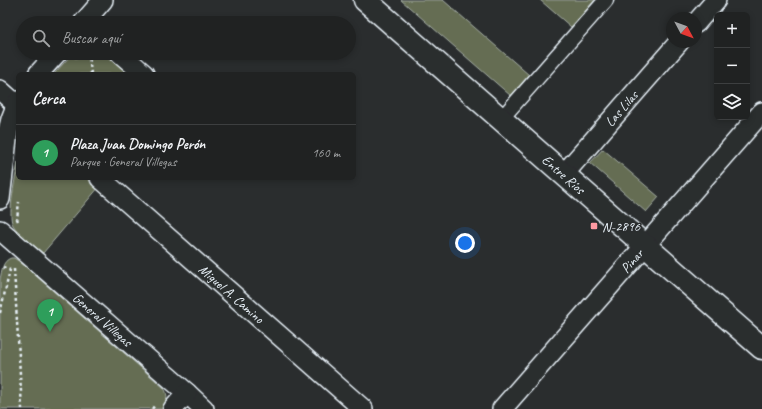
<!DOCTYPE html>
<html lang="es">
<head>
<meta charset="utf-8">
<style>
	:root { --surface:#202222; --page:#282a2a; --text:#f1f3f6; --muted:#a2a4a5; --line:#3d3f40; --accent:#ff9aa2 }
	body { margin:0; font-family:Caveat,sans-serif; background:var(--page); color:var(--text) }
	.controls { position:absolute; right:12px; top:12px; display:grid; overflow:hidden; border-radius:6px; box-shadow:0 2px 6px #0003 }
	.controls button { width:36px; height:36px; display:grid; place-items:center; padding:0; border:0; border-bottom:1px solid var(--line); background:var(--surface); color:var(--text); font:20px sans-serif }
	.compass { position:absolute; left:666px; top:12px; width:36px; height:36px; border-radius:50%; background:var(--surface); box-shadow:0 2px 6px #0003; rotate:131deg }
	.you { position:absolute; left:465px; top:243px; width:14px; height:14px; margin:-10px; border:3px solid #fff; border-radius:50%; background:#1a73e8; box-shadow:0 0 0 6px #1a73e833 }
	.badge { display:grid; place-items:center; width:26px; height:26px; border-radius:50%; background:var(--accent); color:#fff; font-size:13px; font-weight:700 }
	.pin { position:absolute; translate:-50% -33px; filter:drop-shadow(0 1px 2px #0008) }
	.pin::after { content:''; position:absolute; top:21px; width:14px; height:12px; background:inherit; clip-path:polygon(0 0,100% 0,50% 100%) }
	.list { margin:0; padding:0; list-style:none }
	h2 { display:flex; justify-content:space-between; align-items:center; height:52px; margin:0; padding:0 16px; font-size:17px }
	h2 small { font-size:13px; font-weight:400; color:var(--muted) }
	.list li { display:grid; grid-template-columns:26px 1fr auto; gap:12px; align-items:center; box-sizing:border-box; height:56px; padding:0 16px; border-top:1px solid var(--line) }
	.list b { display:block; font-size:15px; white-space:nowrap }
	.list p { margin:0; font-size:13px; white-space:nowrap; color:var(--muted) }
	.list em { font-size:13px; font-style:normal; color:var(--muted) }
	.icon { flex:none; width:22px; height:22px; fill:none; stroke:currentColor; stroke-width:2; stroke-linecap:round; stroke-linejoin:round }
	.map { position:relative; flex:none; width:762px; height:409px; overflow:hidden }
	.search { position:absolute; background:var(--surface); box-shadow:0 2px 6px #0003; left:16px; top:16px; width:340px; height:44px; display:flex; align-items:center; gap:10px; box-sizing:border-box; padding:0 14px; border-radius:22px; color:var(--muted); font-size:15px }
	.panel { position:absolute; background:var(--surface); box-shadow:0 2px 6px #0003; left:16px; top:72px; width:340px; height:108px; border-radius:6px }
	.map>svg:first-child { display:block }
	.green { fill:#656d53; stroke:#a6afa6 }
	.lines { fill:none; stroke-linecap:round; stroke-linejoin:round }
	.pedestrian-casing { stroke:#e8f1f8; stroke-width:17 }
	.minor-casing { stroke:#e8f1f8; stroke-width:22 }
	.tertiary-casing { stroke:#e8f1f8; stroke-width:25 }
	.path { stroke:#e8f1f8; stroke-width:2.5; stroke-dasharray:3 3; stroke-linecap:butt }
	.pedestrian { stroke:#2a2d2e; stroke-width:14 }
	.minor { stroke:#2a2d2e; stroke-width:19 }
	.tertiary { stroke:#2a2d2e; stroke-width:22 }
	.poi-dot { fill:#ff9aa2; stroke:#2a2d2e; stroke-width:1.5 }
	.labels { text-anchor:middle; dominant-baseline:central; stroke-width:3; stroke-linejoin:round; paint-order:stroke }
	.street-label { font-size:14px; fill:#e8f1f8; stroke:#2a2d2e }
	.poi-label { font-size:14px; fill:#e8f1f8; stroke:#2a2d2e; text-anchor:start }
</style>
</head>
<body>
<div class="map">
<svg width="762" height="409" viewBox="0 0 762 409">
	<rect width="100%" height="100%" fill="#2a2d2e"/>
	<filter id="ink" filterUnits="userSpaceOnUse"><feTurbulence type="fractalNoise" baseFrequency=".025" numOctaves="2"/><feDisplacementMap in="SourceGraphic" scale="8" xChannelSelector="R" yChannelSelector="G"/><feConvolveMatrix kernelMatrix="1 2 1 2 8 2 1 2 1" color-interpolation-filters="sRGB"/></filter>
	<g filter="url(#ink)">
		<path class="green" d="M 401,0 L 443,0 L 529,75 L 511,96 Z
			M 540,0 L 595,0 L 571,27 Z
			M 73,53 L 104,53 L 129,74 L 54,74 Z
			M 603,149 L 659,197 L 646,212 L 590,163 Z
			M 18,162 L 18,178 L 89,178 L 99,187 L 43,253 C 34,245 18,234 13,225 C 7,215 16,175 18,162 Z
			M 11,258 L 14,258 L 20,262 L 164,388 C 169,396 167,402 161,409 L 0,409 L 0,279 C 2,271 2,261 11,258 Z"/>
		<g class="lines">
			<g class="pedestrian-casing">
				<path id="pedestrian" d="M 501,119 L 606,0"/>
			</g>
			<g class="minor-casing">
				<g id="minor">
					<path d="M 83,23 L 103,0"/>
					<path d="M 696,23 L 716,0"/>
					<path d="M 120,53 L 144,74"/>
					<path d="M 38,74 L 57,53"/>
					<path d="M 0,90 L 18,106"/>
					<path id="s1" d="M 564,174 L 679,42"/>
					<path id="s2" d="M 100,178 L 363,409"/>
					<path d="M 0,199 L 8,131 L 11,119 L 18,101"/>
					<path id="s3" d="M 0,230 L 187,393 L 204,409"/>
					<path d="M 173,409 L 187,393"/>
					<path id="s4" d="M 502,409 L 762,112"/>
				</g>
			</g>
			<g class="tertiary-casing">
				<g id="tertiary">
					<path id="s5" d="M 365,0 L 762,348"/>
				</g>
			</g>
			<path class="path" d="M 89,53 L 91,74
				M 75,58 L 79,53
				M 18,221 L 17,219 L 19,202
				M 3,267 L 10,270
				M 14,269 L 22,409
				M 0,313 L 10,270
				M 152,409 L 155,405"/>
			<use href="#pedestrian" class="pedestrian"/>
			<use href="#minor" class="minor"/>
			<use href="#tertiary" class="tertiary"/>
		</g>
	</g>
	<rect class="poi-dot" x="590" y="222" width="8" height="8" rx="2"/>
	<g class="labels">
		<g class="street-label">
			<text stroke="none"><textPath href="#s1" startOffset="87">Las Lilas</textPath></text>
			<text stroke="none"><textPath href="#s5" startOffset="264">Entre Ríos</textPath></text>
			<text stroke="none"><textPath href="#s4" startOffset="197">Pinar</textPath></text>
			<text stroke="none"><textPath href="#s2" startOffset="175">Miguel A. Camino</textPath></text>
			<text stroke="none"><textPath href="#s3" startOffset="136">General Villegas</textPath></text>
		</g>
		<g class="poi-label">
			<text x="602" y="226">N-2896</text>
		</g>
	</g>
</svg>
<div class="controls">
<button>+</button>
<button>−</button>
<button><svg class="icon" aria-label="layers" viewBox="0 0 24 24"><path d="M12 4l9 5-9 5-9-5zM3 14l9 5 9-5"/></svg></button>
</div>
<svg class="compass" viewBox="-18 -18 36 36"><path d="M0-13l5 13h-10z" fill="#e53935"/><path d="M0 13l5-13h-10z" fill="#a2a4a5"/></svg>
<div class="you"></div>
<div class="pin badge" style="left:50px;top:332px;background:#2e9e5b">1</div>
<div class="search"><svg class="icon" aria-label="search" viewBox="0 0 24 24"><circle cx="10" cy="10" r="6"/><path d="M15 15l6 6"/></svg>Buscar aquí</div>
<section class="panel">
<h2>Cerca<small></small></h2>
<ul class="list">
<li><span class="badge" style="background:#2e9e5b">1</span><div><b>Plaza Juan Domingo Perón</b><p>Parque · General Villegas</p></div><em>160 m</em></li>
</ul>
</section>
</div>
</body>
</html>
